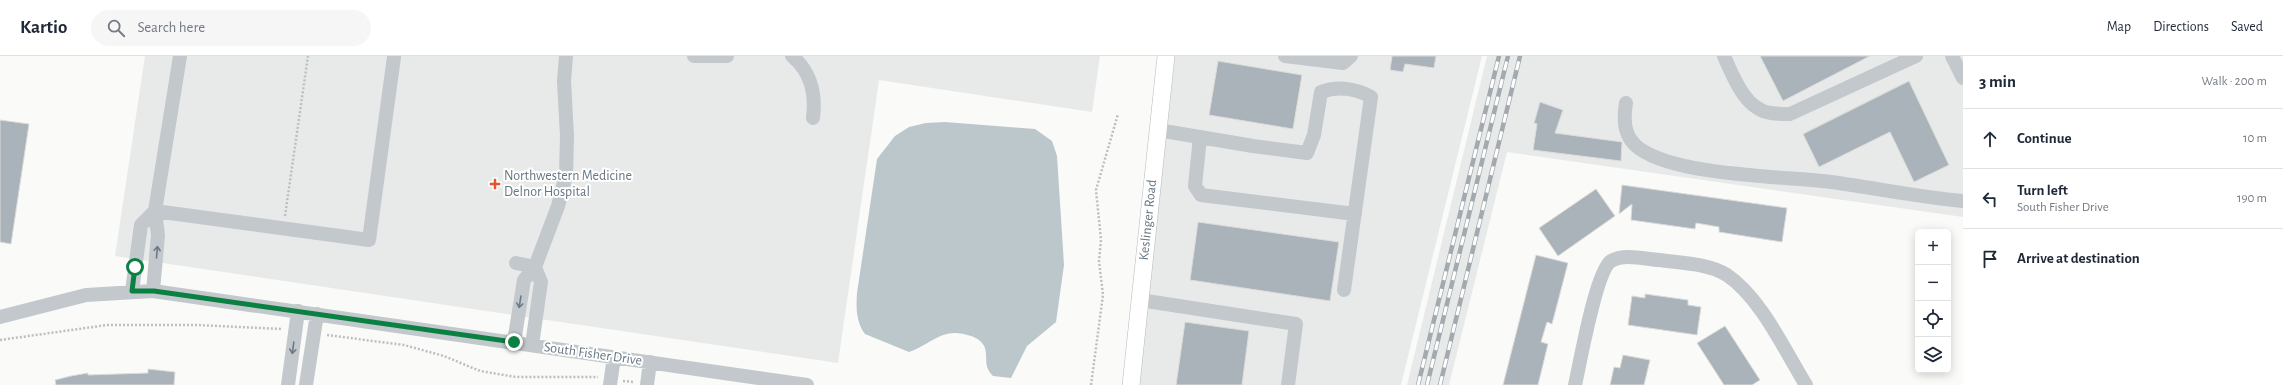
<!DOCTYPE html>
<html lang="en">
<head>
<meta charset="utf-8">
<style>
	:root { --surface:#fff; --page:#f6f6f7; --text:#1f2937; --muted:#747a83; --line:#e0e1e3 }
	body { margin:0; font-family:"Alegreya Sans",sans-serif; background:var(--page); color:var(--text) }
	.controls { position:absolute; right:12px; bottom:12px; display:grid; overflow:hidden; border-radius:6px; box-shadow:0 2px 10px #0003 }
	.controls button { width:36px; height:36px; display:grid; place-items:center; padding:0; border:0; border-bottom:1px solid var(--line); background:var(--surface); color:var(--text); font:20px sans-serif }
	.stop { position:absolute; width:12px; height:12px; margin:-9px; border:3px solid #0b8043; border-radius:50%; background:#fff }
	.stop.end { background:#0b8043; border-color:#fff; box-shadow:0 1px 4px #0008 }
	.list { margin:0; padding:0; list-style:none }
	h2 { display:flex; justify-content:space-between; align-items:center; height:52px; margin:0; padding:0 16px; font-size:17px }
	h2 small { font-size:13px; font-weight:400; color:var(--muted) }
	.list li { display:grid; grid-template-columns:26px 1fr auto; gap:12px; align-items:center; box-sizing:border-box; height:60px; padding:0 16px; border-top:1px solid var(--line) }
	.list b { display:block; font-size:15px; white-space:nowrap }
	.list p { margin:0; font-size:13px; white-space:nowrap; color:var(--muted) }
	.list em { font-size:13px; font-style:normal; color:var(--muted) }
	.icon { flex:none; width:22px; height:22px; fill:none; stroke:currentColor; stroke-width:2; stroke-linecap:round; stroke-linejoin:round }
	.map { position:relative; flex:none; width:1963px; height:329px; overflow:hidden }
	header { display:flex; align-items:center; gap:24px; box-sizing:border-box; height:56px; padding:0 20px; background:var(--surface); border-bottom:1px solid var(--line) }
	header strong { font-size:19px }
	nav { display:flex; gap:22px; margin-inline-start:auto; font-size:14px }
	.search { width:280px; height:36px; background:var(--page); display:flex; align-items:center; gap:10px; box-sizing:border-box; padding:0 14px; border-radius:22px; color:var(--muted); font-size:15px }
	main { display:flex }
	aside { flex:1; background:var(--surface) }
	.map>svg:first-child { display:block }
	.built { fill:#e8e9e9 }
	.water { fill:#bbc7cb }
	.building { fill:#aab3b9; stroke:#dcdcda }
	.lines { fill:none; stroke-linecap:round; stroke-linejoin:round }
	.major-casing { stroke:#b5babe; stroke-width:18 }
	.path { stroke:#bbbfc2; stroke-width:2.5; stroke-dasharray:2 2; stroke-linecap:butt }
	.minor { stroke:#c3c8cc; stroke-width:14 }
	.major { stroke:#fff; stroke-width:17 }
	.rail-casing { stroke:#a2aab0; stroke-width:4.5 }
	.rail { stroke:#fff; stroke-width:3; stroke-dasharray:9; stroke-linecap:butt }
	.oneway { stroke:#6a7a87 }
	.route { stroke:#0b8043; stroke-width:5 }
	.poi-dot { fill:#e4572e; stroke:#fff; stroke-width:1.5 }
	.labels { text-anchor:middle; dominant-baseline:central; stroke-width:4; stroke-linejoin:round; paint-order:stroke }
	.poi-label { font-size:14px; fill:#657683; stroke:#fff; text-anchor:start }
	.street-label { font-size:14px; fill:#657683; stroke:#fff }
</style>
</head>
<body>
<header>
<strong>Kartio</strong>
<div class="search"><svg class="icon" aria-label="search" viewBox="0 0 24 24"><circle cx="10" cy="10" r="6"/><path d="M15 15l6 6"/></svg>Search here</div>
<nav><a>Map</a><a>Directions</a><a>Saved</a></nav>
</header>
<main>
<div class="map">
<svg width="1963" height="329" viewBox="0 0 1963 329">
	<rect width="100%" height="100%" fill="#fafaf8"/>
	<path class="built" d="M 145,0 L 1100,0 L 1092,56 L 879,24 L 838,307 L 115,200 Z
		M 1175,0 L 1482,0 L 1401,329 L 1139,329 Z
		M 1487,0 L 1963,0 L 1963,161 L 1507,96 L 1449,329 L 1407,329 Z"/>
	<path class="water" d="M 945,66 L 1035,73 L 1052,85 L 1057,100 L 1064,209 L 1056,266 L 1027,290 L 1011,322 L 993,320 C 983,309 988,304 985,292 C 983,286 977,282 971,280 C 942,270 934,287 909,296 L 865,278 C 856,266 856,251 857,237 L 877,103 L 895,80 L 909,71 L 926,67 Z"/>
	<path class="building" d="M 1392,0 L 1436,0 L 1434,12 L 1405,8 L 1403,16 L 1390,14 Z
		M 1760,0 L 1870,0 L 1783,45 Z
		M 1218,5 L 1302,19 L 1293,73 L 1209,59 Z
		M 1909,25 L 1949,109 L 1914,126 L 1890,76 L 1819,111 L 1803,78 Z
		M 1540,46 L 1563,54 L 1555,77 L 1622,86 L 1621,105 L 1533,94 L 1537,68 L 1534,67 Z
		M 0,64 L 29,68 L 11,188 L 0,186 Z
		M 1622,129 L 1787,152 L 1782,186 L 1719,176 L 1719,171 L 1696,167 L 1695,173 L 1631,164 L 1632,148 L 1619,158 Z
		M 1596,133 L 1615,160 L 1558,200 L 1539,172 Z
		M 1198,166 L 1339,186 L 1330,245 L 1190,224 Z
		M 1536,199 L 1568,207 L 1552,268 L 1547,266 L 1541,286 L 1548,288 L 1538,329 L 1503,329 Z
		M 1645,238 L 1688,244 L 1688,249 L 1701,251 L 1697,279 L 1628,269 L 1632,240 L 1645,242 Z
		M 1185,266 L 1249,275 L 1242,329 L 1176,329 Z
		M 1725,270 L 1760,324 L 1752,329 L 1724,329 L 1697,287 Z
		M 1623,299 L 1650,304 L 1644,329 L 1610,329 L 1614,311 L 1620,312 Z
		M 148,313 L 175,316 L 174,329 L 56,329 L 55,324 L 71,320 L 88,317 L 88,319 L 148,317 Z"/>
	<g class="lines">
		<g class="major-casing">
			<path id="major" d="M 1131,329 L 1166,0"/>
		</g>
		<path class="path" d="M 285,160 L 308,0
			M 327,279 L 404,289 L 444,300 L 480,315 L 516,321 L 598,321
			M 0,284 L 107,269 L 197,269 L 282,273
			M 623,325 L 634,326
			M 1091,329 L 1103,239 L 1099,205 L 1101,184 L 1096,134 L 1118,58"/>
		<path class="minor" d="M 180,0 L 155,155 L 369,184 L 394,1
			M 694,0 L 727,0
			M 792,0 C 812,17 816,38 813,62
			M 1285,0 L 1343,7 L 1351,0
			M 1724,0 C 1733,20 1745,54 1771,57 C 1777,58 1784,58 1790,58 L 1916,0
			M 1952,0 L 1963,22
			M 1626,47 C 1623,65 1624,82 1640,93 C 1679,120 1781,120 1831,126 C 1875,132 1919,141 1963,145
			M 1158,74 L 1253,90 L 1307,97 L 1314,79 L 1321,36 C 1337,30 1356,32 1371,41 L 1344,234
			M 1200,81 L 1195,130 L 1201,139 L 1355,158
			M 516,207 L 535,211
			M 132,235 L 141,169 L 155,155 L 158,179 L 153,235
			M 1140,244 L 1296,268 L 1288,329
			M 0,261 L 86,239 L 153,235 L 807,329
			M 514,286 L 524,224 L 535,211 L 558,150 L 566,119 L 567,80 L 564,25 L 566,0
			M 532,289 L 541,226 L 535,211
			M 288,329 L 298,255
			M 306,329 L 317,258
			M 610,329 L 614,301
			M 647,329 L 650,306
			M 1575,329 C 1580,307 1596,215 1611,205 C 1624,197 1645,203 1659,204 C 1680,207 1708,207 1727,219 C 1761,242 1785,295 1806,329"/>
		<use href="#major" class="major"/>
		<g class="rail-casing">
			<path id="rail" d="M 1418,329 L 1499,0
				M 1427,329 L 1508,0
				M 1440,329 L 1520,0"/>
		</g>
		<use href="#rail" class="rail"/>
	</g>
	<defs><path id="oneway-shaft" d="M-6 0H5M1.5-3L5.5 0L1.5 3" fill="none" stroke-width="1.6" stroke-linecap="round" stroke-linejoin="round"/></defs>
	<g class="oneway">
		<use href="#oneway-shaft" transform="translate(157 196) rotate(-85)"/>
		<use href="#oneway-shaft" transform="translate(520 246) rotate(99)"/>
		<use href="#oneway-shaft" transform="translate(293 292) rotate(98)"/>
	</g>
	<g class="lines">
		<path class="route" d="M 135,211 L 132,235 L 154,235 L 514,286"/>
	</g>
	<path class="poi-dot" d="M493 122h4v4h4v4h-4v4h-4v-4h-4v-4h4z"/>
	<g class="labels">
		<g class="poi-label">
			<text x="504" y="120">Northwestern Medicine<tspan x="504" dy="16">Delnor Hospital</tspan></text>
		</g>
		<g class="street-label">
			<text transform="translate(1148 164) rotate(-84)">Keslinger Road</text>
			<text transform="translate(593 298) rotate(8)">South Fisher Drive</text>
		</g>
	</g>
</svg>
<div class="controls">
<button>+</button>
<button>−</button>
<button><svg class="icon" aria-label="locate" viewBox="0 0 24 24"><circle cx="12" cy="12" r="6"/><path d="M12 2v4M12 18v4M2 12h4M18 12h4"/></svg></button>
<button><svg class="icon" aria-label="layers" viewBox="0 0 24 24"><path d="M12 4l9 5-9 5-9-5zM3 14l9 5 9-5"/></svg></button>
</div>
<div class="stop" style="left:135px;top:211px"></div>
<div class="stop end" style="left:514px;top:286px"></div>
</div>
<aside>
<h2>3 min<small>Walk · 200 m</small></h2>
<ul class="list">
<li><svg class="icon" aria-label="ahead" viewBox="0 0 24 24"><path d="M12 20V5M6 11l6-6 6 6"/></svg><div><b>Continue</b></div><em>10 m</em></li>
<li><svg class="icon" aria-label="left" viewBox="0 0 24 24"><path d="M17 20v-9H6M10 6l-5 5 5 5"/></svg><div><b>Turn left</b><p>South Fisher Drive</p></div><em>190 m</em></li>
<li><svg class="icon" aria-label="arrive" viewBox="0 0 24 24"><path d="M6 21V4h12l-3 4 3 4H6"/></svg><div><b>Arrive at destination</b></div></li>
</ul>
</aside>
</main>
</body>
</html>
